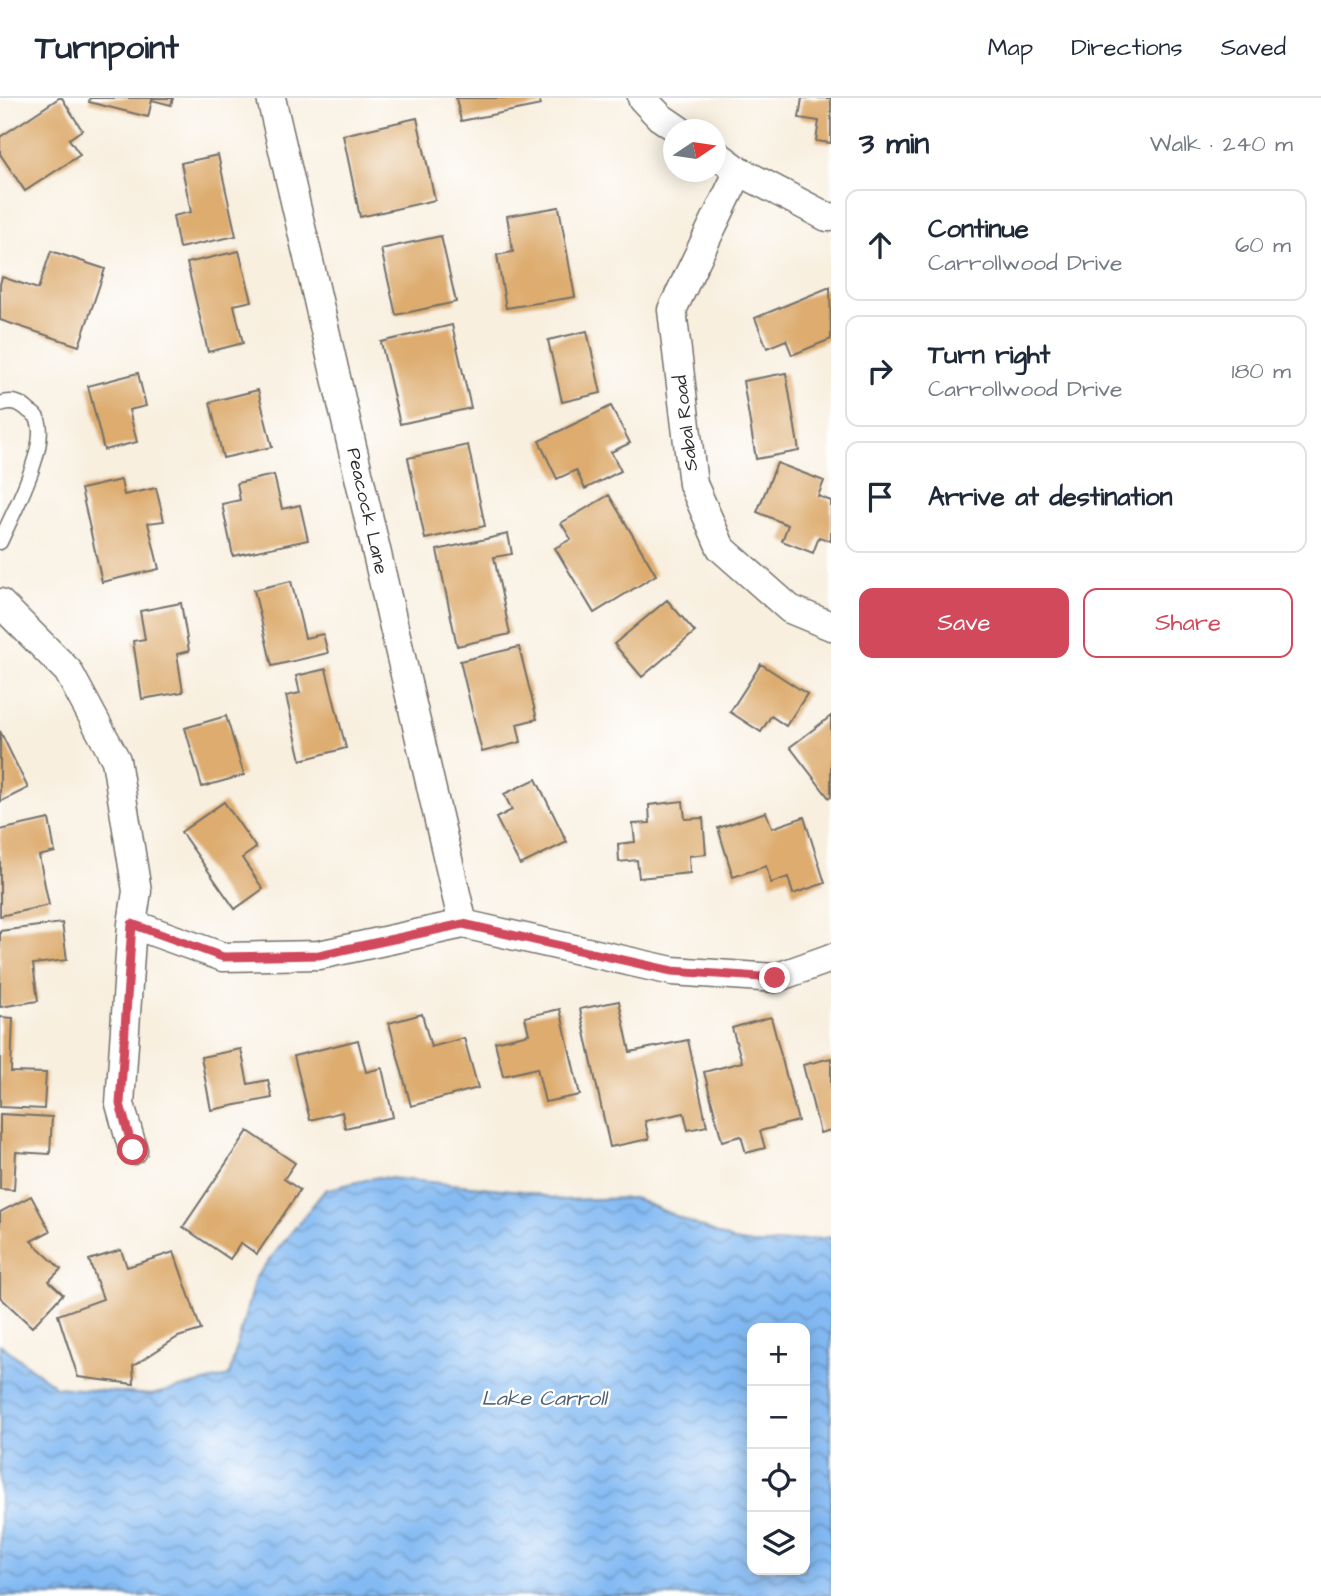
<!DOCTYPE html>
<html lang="en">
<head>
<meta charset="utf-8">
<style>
	:root { --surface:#fff; --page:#f6f6f7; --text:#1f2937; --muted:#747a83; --line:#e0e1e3; --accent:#d1495b }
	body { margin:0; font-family:"Architects Daughter",sans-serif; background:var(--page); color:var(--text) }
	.controls { position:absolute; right:21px; bottom:21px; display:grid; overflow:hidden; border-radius:14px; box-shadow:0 4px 18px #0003 }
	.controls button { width:63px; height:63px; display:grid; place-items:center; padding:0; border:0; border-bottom:2px solid var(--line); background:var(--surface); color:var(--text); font:35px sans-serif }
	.compass { position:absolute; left:663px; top:21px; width:63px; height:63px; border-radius:50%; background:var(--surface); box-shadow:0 4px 18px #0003; rotate:77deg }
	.stop { position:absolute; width:21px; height:21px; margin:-16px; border:5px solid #d1495b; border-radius:50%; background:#fff }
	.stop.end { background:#d1495b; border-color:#fff; box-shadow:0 2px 7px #0008 }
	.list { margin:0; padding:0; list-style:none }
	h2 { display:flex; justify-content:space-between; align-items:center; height:91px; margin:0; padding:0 28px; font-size:30px }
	h2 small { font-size:23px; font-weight:400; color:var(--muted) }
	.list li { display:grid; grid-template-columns:46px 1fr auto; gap:21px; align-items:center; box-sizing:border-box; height:112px; margin:0 14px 14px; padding:0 14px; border:2px solid var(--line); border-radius:14px }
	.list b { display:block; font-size:26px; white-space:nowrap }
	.list p { margin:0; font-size:23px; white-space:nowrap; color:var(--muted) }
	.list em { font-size:23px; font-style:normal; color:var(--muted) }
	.actions { display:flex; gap:14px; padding:21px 28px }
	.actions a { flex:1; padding:16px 0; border:2px solid var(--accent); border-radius:14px; text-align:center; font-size:24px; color:var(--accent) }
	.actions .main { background:var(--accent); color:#fff }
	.icon { flex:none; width:38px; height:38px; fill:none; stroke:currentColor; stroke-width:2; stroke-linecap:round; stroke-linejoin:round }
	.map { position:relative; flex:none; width:831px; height:1498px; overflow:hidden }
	header { display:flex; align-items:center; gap:42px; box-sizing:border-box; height:98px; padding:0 35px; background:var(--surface); border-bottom:2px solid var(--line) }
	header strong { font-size:33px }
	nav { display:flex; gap:38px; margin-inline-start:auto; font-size:24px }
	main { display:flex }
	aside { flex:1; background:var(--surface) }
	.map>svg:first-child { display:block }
	.water { fill:url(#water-waves); stroke:#57728f; stroke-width:2; fill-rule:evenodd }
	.building { fill:#ddac6e }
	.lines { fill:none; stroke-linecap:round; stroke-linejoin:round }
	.service-casing { stroke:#73706a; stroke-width:17 }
	.minor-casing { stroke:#73706a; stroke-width:31 }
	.service { stroke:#fff; stroke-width:14 }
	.minor { stroke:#fff; stroke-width:28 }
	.route { stroke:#d1495b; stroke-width:9 }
	.labels { text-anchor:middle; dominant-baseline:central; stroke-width:5; stroke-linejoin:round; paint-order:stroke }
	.street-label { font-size:19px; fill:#2b2b2b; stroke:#fff }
	.water-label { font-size:21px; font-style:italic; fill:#4a5d71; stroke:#fff }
</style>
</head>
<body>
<header>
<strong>Turnpoint</strong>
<nav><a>Map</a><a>Directions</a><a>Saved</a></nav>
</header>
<main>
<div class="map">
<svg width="831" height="1498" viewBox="0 0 831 1498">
	<defs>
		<pattern id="water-waves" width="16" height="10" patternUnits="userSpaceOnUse" patternTransform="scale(1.75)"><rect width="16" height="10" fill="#83baf3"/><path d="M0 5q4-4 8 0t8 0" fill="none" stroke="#6b97c5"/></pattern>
	</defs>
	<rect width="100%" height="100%" fill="#fff"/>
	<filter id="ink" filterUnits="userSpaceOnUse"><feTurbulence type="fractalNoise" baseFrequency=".0143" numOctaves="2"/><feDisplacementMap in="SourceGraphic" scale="14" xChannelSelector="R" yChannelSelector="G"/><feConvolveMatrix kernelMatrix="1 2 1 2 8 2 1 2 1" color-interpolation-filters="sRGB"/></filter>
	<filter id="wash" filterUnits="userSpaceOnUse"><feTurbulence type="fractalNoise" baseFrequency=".00686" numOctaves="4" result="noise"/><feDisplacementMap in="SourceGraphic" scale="28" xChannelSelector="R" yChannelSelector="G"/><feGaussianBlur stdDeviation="1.57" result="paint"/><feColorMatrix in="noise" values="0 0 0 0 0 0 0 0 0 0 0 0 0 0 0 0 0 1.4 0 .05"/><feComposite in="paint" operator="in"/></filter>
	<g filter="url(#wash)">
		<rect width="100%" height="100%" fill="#f8efdf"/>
		<path class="water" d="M 378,1079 L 523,1093 L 561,1102 L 634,1100 L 734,1143 L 759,1147 L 831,1139 L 831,1498 L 0,1498 L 0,1246 L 56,1289 L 151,1297 L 229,1278 L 255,1180 L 325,1092 ZM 752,1230 L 805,1230 L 805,1472 L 752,1472 Z"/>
		<g id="blocks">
			<path class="building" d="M 59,0 L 62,0 L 82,32 L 69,41 L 80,57 L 25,93 L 0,56 L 0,39 Z
				M 90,0 L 173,0 L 171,7 L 152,2 L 148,19 L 89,4 Z
				M 456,0 L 539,0 L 541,7 L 461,23 Z
				M 802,0 L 831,0 L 831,45 L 816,43 L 819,23 L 799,20 Z
				M 417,20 L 435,102 L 360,119 L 343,37 Z
				M 218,57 L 236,138 L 179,150 L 173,118 L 191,114 L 181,65 Z
				M 559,109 L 575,199 L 506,210 L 497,157 L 513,154 L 507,118 Z
				M 441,138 L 456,204 L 396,217 L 381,151 Z
				M 51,153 L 105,171 L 79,248 L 0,222 L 0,186 L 2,179 L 38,191 Z
				M 239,153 L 252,203 L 234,207 L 243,245 L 208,254 L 187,165 Z
				M 830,189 L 831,241 L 792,257 L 786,242 L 767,250 L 755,220 Z
				M 452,227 L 471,310 L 400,326 L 381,244 Z
				M 587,233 L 601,295 L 562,304 L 548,242 Z
				M 138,275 L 146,308 L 129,312 L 137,344 L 104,352 L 88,288 Z
				M 786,275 L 799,353 L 756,361 L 743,283 Z
				M 258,292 L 272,349 L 223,360 L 210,304 Z
				M 611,308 L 630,345 L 611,354 L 621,373 L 585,391 L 576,372 L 557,381 L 539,343 Z
				M 468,347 L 485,428 L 425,441 L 408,360 Z
				M 777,365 L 824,383 L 818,398 L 831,403 L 831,443 L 819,439 L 813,455 L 782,443 L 788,427 L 757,414 Z
				M 274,377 L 282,411 L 300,407 L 308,442 L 233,458 L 222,406 L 240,402 L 237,385 Z
				M 121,382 L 124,397 L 156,390 L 164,423 L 148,425 L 159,471 L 102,484 L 81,391 Z
				M 609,397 L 656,477 L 594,515 L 555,450 L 571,441 L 561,425 Z
				M 508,436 L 512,456 L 494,459 L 510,536 L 457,548 L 437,452 Z
				M 291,483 L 305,540 L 323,536 L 328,555 L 272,568 L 254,492 Z
				M 667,502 L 695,534 L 642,579 L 614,546 Z
				M 181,505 L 189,553 L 177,556 L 183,594 L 142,601 L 133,543 L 145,541 L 140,513 Z
				M 519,549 L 537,621 L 517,626 L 521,644 L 482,654 L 460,563 Z
				M 761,566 L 807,596 L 786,628 L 771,618 L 761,634 L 730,614 Z
				M 326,571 L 346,650 L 301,662 L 286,598 L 300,595 L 296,578 Z
				M 226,618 L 244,677 L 202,689 L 185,630 Z
				M 831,618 L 831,699 L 829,700 L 790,649 Z
				M 0,633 L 28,690 L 0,704 Z
				M 536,681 L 567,744 L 520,767 L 496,720 L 512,712 L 504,696 Z
				M 683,703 L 685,721 L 703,720 L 706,756 L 689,758 L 690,775 L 639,780 L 637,762 L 619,764 L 618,746 L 635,744 L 633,726 L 650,725 L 649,707 Z
				M 224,704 L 256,750 L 242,760 L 263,791 L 235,811 L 181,734 Z
				M 766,714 L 772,730 L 804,719 L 825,785 L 793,796 L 788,779 L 771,785 L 766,768 L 733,779 L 718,730 Z
				M 49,721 L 55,754 L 39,758 L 49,807 L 0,818 L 0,732 Z
				M 62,825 L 67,862 L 33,866 L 38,903 L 0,909 L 0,833 Z
				M 619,903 L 630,954 L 688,942 L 707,1028 L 688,1032 L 684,1015 L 645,1023 L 649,1041 L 610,1049 L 580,911 Z
				M 560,911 L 580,997 L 545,1004 L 537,970 L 503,978 L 495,944 L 529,936 L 525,919 Z
				M 422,916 L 431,949 L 464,940 L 478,990 L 411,1008 L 389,925 Z
				M 0,919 L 13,920 L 11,974 L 46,975 L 44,1011 L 0,1009 Z
				M 771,919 L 798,1023 L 760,1033 L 765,1050 L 746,1055 L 741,1038 L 722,1043 L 704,974 L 742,964 L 732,930 Z
				M 358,942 L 366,974 L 382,970 L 393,1019 L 345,1030 L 342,1014 L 310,1022 L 294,958 Z
				M 241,951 L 248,986 L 268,982 L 272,1000 L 211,1012 L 201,959 Z
				M 831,960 L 831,1032 L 820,1035 L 803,967 Z
				M 0,1016 L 52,1019 L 50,1056 L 16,1054 L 14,1092 L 0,1091 Z
				M 248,1033 L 295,1065 L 284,1081 L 300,1092 L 257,1156 L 241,1145 L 230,1161 L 183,1129 Z
				M 31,1098 L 50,1133 L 31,1143 L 61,1171 L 49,1183 L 63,1196 L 32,1229 L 0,1199 L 0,1114 Z
				M 121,1152 L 127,1169 L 174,1154 L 201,1232 L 178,1239 L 133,1268 L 134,1286 L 78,1279 L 58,1217 L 103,1201 L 89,1162 Z"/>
		</g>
	</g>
	<g filter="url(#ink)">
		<use href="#blocks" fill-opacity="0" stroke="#73706a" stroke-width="2"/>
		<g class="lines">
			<g class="service-casing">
				<path id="service" d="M 0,306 C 12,302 20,304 29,313 C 32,315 36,317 37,320 C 51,345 11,419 0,444"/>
			</g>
			<g class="minor-casing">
				<path id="minor" d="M 271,0 L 463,826
					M 642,0 L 660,19 L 679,32
					M 716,56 L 739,73 L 827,119 L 831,119
					M 739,73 L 672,212 L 693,386 L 721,450 L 790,511 L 831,528
					M 0,505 L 68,573 L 116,662 L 137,793 L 132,826 L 223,859 L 319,857 L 463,826 L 672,873 L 775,880 L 831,860
					M 132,826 L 120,1006 L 133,1052"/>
			</g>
			<use href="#service" class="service"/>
			<use href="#minor" class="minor"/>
		</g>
	</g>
	<g class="lines" filter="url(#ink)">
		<path class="route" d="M 133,1052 L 120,1006 L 132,826 L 223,859 L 319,857 L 463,826 L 672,873 L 775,880"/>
	</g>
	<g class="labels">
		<g class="street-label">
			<text transform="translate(686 325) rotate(-97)">Sabal Road</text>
			<text transform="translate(367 413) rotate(77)">Peacock Lane</text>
		</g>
		<g class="water-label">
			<text x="544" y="1300">Lake Carroll</text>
		</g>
	</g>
</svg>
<div class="controls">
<button>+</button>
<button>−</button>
<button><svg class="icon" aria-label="locate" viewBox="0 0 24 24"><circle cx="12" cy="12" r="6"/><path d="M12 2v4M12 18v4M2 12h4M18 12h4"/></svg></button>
<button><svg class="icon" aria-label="layers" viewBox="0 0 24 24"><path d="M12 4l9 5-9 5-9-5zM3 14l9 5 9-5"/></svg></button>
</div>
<svg class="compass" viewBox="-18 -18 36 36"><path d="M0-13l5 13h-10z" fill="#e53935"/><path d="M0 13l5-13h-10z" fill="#747a83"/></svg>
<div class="stop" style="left:133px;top:1052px"></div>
<div class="stop end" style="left:775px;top:880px"></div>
</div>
<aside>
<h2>3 min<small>Walk · 240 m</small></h2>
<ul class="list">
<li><svg class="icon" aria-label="ahead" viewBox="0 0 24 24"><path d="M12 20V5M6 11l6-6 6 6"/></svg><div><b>Continue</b><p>Carrollwood Drive</p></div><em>60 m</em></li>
<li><svg class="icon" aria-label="right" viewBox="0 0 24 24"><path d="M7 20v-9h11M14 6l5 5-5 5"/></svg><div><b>Turn right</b><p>Carrollwood Drive</p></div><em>180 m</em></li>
<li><svg class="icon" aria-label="arrive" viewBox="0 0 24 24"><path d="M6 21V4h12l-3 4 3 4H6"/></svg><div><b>Arrive at destination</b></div></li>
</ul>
<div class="actions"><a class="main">Save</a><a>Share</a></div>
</aside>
</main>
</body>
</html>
